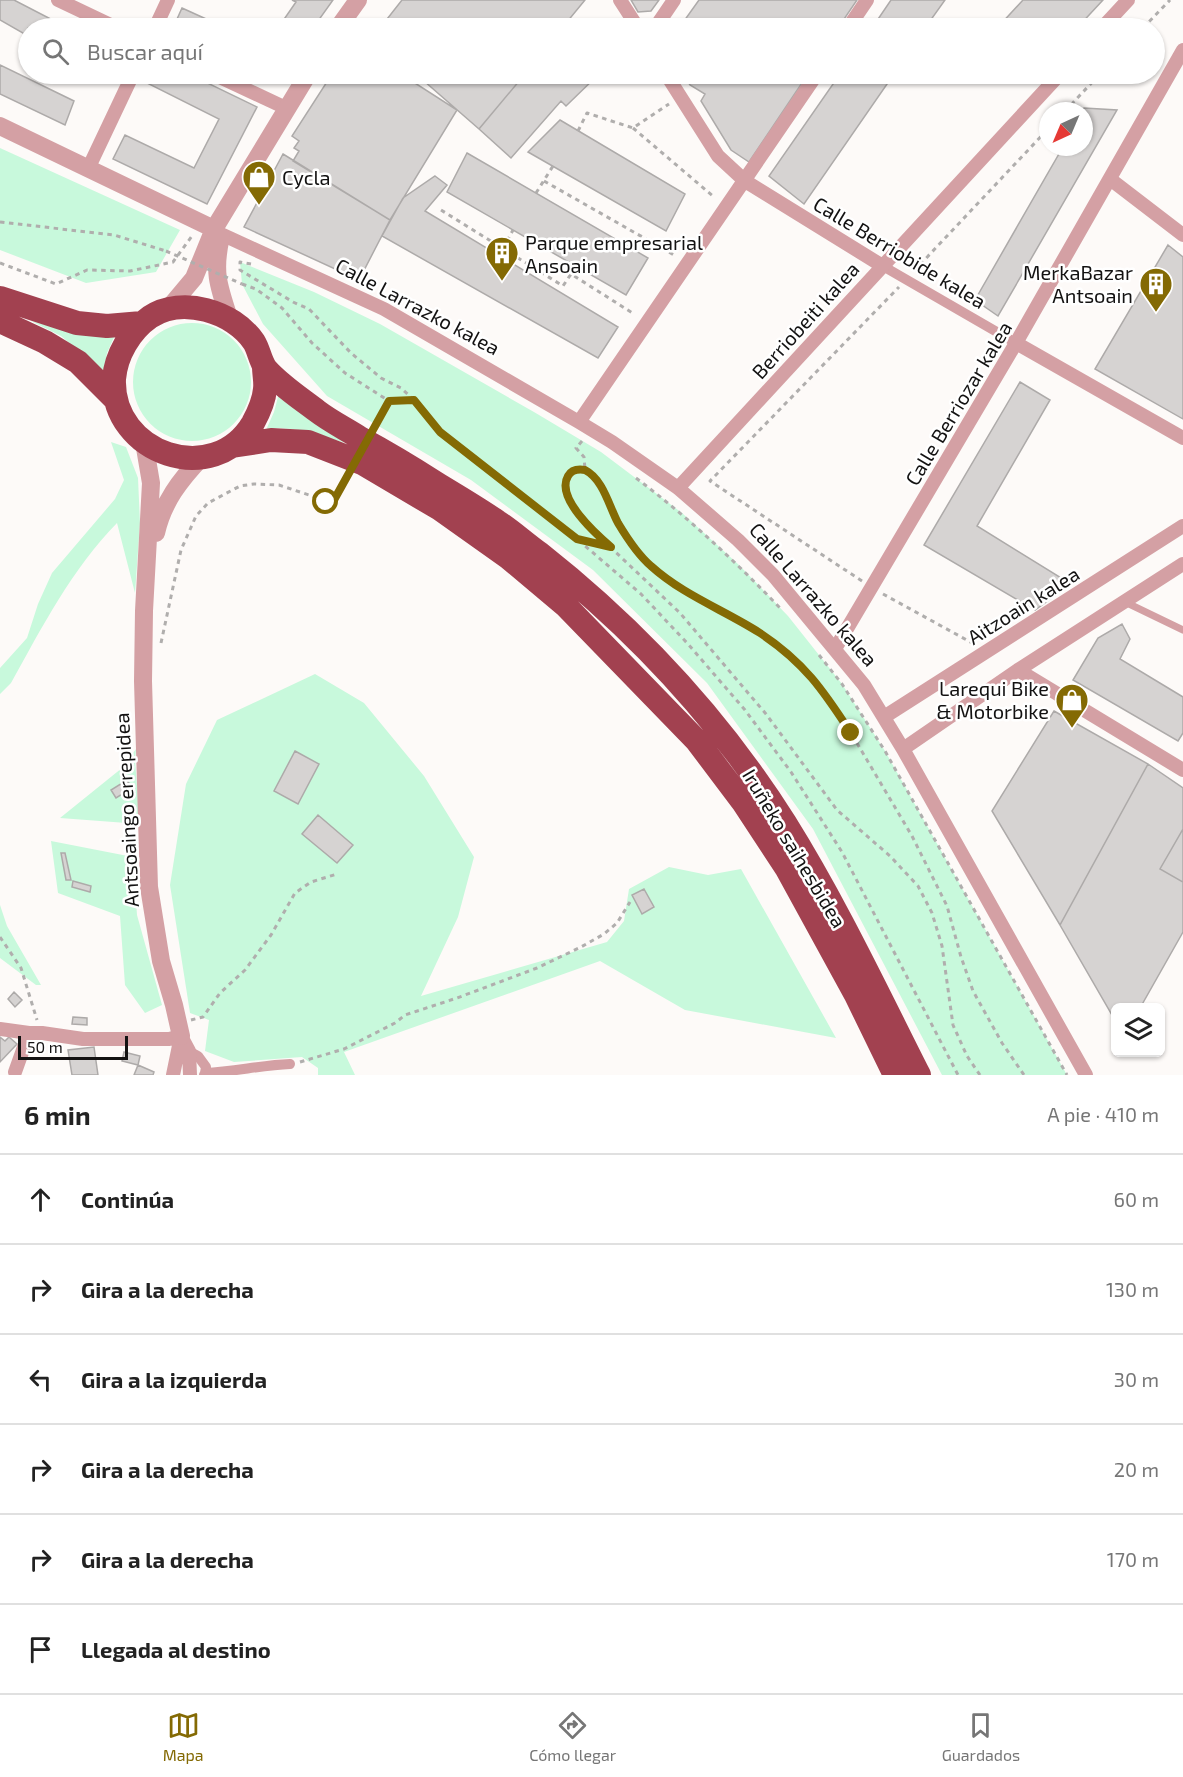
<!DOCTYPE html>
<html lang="es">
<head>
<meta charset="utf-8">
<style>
	:root { --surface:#fff; --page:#f6f6f6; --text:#222; --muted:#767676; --line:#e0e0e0; --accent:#846a04 }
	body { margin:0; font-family:"Exo 2",sans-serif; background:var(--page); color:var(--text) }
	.controls { position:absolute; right:18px; bottom:18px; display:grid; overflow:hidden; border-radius:9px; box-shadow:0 2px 4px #0004 }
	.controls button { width:54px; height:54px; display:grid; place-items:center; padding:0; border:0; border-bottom:2px solid var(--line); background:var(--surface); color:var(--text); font:30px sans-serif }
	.compass { position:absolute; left:1039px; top:102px; width:54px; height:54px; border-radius:50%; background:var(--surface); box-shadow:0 2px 4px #0004; rotate:224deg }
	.scale { position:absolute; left:18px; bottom:15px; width:110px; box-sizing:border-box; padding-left:6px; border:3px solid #131212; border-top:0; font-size:16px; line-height:21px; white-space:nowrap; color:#131212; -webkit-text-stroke:4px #fff; paint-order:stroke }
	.stop { position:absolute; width:18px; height:18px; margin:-14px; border:4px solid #846a04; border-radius:50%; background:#fff }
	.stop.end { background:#846a04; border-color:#fff; box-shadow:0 2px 6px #0008 }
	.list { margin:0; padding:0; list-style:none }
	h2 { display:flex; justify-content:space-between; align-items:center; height:78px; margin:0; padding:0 24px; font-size:26px }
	h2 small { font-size:20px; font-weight:400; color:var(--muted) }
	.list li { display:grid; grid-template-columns:39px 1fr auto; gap:18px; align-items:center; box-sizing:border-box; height:90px; padding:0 24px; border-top:2px solid var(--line) }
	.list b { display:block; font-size:22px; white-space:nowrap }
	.list em { font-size:20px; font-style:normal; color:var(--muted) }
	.icon { flex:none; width:33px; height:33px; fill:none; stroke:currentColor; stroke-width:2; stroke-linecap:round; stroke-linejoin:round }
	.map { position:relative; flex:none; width:1183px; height:1075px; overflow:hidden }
	.search { position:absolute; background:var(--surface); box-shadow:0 2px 4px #0004; left:18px; right:18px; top:18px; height:66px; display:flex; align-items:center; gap:15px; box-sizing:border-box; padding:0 21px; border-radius:33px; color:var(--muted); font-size:22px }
	.sheet { height:618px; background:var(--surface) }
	nav { display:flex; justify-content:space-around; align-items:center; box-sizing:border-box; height:84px; border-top:2px solid var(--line); background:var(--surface); font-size:16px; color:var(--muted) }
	nav a { display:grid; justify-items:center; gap:3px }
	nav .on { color:var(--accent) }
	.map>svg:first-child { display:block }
	.green { fill:#c8f9dc }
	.building { fill:#d6d3d2; stroke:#adaaa9; stroke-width:1.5 }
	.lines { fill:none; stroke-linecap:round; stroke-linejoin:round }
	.path { stroke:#b0aead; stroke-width:3; stroke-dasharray:4.5 4.5; stroke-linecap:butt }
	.service { stroke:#d4a0a4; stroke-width:7 }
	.pedestrian { stroke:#d4a0a4; stroke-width:10 }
	.minor { stroke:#d4a0a4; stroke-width:14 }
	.tertiary { stroke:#d4a0a4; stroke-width:18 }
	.trunk { stroke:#a24150; stroke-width:24 }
	.path-bridge { stroke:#b0aead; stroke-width:3; stroke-dasharray:4.5 4.5; stroke-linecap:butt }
	.route { stroke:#846a04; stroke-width:8 }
	.labels { text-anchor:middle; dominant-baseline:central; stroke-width:5; stroke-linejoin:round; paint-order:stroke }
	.poi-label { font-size:20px; fill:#131212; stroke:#fff; text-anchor:start }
	.street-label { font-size:20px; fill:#131212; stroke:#fff }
</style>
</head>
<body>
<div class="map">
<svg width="1183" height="1075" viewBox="0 0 1183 1075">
	<rect width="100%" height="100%" fill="#fdfaf8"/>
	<path class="green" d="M 0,148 L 180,230 L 156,272 L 86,283 L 0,250 Z
		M 240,262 L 314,292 L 380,324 L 534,412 L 601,452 L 682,513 L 739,565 L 788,616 L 842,684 L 885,751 L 1067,1075 L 942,1075 L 813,829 L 707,683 L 593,570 L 471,480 L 327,396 L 263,324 L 242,284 Z
		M 31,321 L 62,329 L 115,335 L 107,353 L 104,372 L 61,336 Z
		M133 382a59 59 0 1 1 118 0a59 59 0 1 1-118 0Z
		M 279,393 L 345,443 C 321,436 291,424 266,430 L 274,412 Z
		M 111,442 L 126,447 L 138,478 L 140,523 L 135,593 L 117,523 C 72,569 42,627 11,683 L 0,694 L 0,668 L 27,638 L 38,604 L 52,573 L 115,499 L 124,480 Z
		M 315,674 L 364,703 L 424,776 L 474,857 L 458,917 L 421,996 L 607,942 L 624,921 L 629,889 L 669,867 L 708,875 L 741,869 L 836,1038 L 685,1010 L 600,961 L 344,1052 L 355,1075 L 318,1075 L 318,1068 L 302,1057 L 234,1062 L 205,1051 L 209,1020 L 190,1013 L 170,885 L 186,784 L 217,720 Z
		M 136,749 L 135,760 L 140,824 L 60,818 L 122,768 Z
		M 51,841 L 133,857 L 137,915 L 162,1005 L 145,1013 L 125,985 L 120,916 L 58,893 Z
		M 0,905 L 7,926 L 41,985 L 36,985 L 0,958 Z"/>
	<path class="building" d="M 0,0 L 14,0 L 68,28 L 28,28 L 28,36 L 0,20 Z
		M 292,0 L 333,0 L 313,28 L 278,28 L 296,2 Z
		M 402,0 L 585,0 L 562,28 L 380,28 Z
		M 631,0 L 659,0 L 651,11 L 638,12 Z
		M 699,0 L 857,0 L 838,28 L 679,28 Z
		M 891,0 L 945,0 L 925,28 L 872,28 Z
		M 1023,0 L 1103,0 L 1077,28 L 999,28 L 998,27 Z
		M 182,8 L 226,28 L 173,28 Z
		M 0,65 L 74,101 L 65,125 L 0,94 Z
		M 152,74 L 189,74 L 257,107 L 207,204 L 113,159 L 125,135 L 194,168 L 219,119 L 147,83 Z
		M 254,74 L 282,74 L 275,83 Z
		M 332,74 L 401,74 L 457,110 L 390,220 L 293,161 L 299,151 L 294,148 L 299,141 L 292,136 Z
		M 416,74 L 525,74 L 479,129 Z
		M 525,74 L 599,74 L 566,106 L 561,101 L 511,158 L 479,129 Z
		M 683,74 L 808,74 L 749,162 L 731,150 L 701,101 L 705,94 L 690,85 Z
		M 840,74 L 894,74 L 804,204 L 769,176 Z
		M 1084,108 L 1117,110 L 998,316 L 975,300 L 1060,152 L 1051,147 L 1084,147 L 1084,111 L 1081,111 Z
		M 560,120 L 685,194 L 666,231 L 528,152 Z
		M 467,153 L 648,258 L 626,295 L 447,192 Z
		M 283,154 L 390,220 L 359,280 L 244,227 Z
		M 435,176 L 447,185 L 425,211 L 618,327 L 598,358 L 382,236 L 403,198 Z
		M 1168,245 L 1183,257 L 1183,419 L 1095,369 Z
		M 1020,382 L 1050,400 L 977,526 L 1071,584 L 1035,610 L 924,545 Z
		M 1122,624 L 1130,639 L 1120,659 L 1183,697 L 1183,733 L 1178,741 L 1073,680 L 1098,638 Z
		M 1054,711 L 1148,764 L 1060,925 L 992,811 Z
		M 295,751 L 319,764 L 298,804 L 274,791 Z
		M 1148,764 L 1183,788 L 1183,829 L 1160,869 L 1183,882 L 1183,932 L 1140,1008 L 1116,1008 L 1116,1022 L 1060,925 Z
		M 127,780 L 132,788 L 116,798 L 111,790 Z
		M 318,815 L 353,845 L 337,863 L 302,834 Z
		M 1183,829 L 1183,882 L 1160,869 Z
		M 61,853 L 65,853 L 71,880 L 66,880 Z
		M 73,881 L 91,886 L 90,892 L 72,887 Z
		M 644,889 L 654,907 L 642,914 L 632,895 Z
		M 14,992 L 22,1000 L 15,1007 L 8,999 Z
		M 73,1017 L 87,1018 L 87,1025 L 72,1024 Z
		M 0,1037 L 5,1041 L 9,1037 L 17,1044 L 0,1062 Z
		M 94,1047 L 98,1075 L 72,1075 L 68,1050 Z
		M 124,1052 L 140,1056 L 138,1065 L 122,1061 Z
		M 138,1065 L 154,1072 L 153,1075 L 134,1075 Z"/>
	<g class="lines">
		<path class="path" d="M 1143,28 L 1170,0
			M 1065,111 L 1100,74
			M 633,128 L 714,197
			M 578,131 L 587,113 L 633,128 L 669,104
			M 544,181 L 674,255
			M 536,193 L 553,166
			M 441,210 L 563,286 L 571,274 L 634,314
			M 0,222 L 114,235 L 166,251
			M 503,249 L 513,230
			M 0,263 L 56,284 L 87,270 L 130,271 L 173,262 L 192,236
			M 251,264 L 240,262 L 240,270 L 293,302 L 309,309 L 351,353 L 381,378 L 401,388 L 414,400
			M 914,271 L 1048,129
			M 242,284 L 256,289 L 282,308 L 312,343 L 345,373 L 389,401 L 414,400 C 425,409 430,422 440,432 L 577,539 L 641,594 L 688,644 L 745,710 L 791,772 L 842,852 L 958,1075
			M 582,441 L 576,448 L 584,457 L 585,470
			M 636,478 C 689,518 736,562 782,610
			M 581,540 L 609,547
			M 862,581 L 710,481 L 899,287
			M 883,594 L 974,644
			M 161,643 L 181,550 L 196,516 L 208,503 L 240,486 L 254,484 L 279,485 L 330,502 L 338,493
			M 819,655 L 842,684 L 885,751 L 1067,1075
			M 0,937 L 21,968 L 37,1020
			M 191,1020 L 203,1017 L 220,993 L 245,970 L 271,935 L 295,893 L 311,882 L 337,874
			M 300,1062 L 344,1049 L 395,1023 L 405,1015 L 457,998 L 537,968 L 581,947 L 604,934 L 617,923 L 630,902
			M 980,1075 L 967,1056 L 953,1025 L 942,946 L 932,913 L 918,886 L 890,856 L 837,810 L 766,714 L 680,613 L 588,526 L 575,508 L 568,494 L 567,478 L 573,471 L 585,470 L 595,477 L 619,523 L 635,548 L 650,565 L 672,583 L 770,640 L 795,660 L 818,684 L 851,733 L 912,836 L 947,906 L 961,957 L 973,991 L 1002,1043 L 1024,1075"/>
		<path class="service" d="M 1125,602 L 1183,630"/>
		<path class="pedestrian" d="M 881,265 L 1016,343
			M 189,1051 L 198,1056 L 206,1067 L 205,1073
			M 204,1075 L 205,1073 C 234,1072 261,1065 290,1064"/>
		<path class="minor" d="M 58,0 L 117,28
			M 620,0 L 638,28
			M 155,28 L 168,0
			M 655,28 L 674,0
			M 848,28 L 867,0
			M 1102,28 L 1128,0
			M 213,74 L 286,108
			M 666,74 L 718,156 L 745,181 L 881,265
			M 88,169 L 133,74
			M 1110,179 L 1183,235
			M 221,234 L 384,309 L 579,422 L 612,442 L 678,488 L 738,540 L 773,575 L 864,685 L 903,749 L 1086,1075
			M 1016,343 L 1183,438
			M 579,422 L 817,74
			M 678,488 L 1060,74
			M 835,649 L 1016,343 L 1183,50
			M 1018,670 L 1183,770
			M 884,717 L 1183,526
			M 903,749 L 1018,670 L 1183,564
			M 0,1029 L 29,1033 L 42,1033 L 83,1039 L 169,1039 L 181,1036
			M 181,1036 L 189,1051 L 190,1075
			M 15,1072 L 29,1033
			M 173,1075 L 181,1036"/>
		<path class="tertiary" d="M 338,28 L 358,0
			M 0,126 L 214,229
			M 221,237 C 213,271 218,285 229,318
			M 168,309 L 194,278 L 214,229 L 308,74
			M 144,442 L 151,483 L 144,611 L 143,681 L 149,887 L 161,961 L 174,1005 L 181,1036
			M 156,533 C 163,502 180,480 202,457"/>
		<path class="trunk" d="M 0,298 L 77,323 L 107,326 L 142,323
			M 0,321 L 45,342 L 78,362 L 116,400
			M 264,367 C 264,374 266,382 265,389 C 264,401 259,412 253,423 C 214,489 111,454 114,379 C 116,355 130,331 150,317 C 182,296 233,311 254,342 C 259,350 260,361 266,369 C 280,385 300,398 317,411 C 330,421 346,429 360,438 C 386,452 411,467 436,483 C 457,496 478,508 498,522 C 512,531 525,543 539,553 C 634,628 720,720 785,823 C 835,903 876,990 919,1075
			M 232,446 L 271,440 L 308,442 L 362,463 L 440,509 L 509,558 L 565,605 L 697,741 L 743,802 L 787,869 L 856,995 L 895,1075"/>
		<path class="path-bridge" d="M 166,251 L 242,284
			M 338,493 L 389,401"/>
	</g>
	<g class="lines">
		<path class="route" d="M 326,502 L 330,502 L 334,500 L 389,401 L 414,400 L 440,432 L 577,539 L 611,547 C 597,535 555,498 568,476 C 572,469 579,469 585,470 C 603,479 609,506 618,523 C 627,538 638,555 651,566 C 683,595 724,610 760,633 C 804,662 823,690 851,733"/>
	</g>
	<defs>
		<g id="shop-pin" transform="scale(1.725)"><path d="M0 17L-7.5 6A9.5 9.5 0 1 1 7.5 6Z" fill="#846a04" stroke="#fff"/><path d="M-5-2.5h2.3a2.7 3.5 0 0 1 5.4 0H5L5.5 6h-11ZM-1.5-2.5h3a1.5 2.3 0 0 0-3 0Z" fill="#fff"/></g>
		<g id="building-pin" transform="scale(1.725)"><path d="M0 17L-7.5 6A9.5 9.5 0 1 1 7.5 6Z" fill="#846a04" stroke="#fff"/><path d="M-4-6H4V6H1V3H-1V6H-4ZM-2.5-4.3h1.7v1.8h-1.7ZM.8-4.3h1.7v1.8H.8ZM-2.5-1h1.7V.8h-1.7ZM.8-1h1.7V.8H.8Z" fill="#fff"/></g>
	</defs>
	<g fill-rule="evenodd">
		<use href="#shop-pin" x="259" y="177"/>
		<use href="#building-pin" x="502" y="253"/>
		<use href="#building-pin" x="1156" y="284"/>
		<use href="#shop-pin" x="1072" y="700"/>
	</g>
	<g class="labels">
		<g class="poi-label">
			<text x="282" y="177">Cycla</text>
			<text x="525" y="242">Parque empresarial<tspan x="525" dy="23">Ansoain</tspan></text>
			<text x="1133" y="272" text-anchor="end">MerkaBazar<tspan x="1133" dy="23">Antsoain</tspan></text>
			<text x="1049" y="688" text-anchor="end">Larequi Bike<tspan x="1049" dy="23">&amp; Motorbike</tspan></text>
		</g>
		<g class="street-label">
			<text transform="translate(900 252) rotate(31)">Calle Berriobide kalea</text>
			<text transform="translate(418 306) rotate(28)">Calle Larrazko kalea</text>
			<text transform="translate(805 320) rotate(-48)">Berriobeiti kalea</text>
			<text transform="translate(958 403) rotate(-59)">Calle Berriozar kalea</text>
			<text transform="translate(814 594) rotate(49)">Calle Larrazko kalea</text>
			<text transform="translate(1023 605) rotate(-32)">Aitzoain kalea</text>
			<text transform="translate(126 810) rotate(-93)">Antsoaingo errepidea</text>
			<text transform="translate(795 848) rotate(59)">Iruñeko saihesbidea</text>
		</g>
	</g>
</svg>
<div class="controls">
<button><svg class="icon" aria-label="layers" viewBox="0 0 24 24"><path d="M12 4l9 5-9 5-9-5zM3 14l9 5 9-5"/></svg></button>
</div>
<svg class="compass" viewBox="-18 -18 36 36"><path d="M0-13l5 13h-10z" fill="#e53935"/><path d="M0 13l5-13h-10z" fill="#767676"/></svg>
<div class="scale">50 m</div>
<div class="stop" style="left:326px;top:502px"></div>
<div class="stop end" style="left:851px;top:733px"></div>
<div class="search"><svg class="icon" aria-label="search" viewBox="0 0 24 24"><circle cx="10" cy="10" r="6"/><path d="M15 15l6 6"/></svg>Buscar aquí</div>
</div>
<section class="sheet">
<h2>6 min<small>A pie · 410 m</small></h2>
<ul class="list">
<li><svg class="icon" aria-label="ahead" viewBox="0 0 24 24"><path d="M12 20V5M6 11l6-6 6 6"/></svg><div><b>Continúa</b></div><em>60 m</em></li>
<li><svg class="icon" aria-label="right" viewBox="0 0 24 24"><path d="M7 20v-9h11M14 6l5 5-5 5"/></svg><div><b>Gira a la derecha</b></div><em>130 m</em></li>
<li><svg class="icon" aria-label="left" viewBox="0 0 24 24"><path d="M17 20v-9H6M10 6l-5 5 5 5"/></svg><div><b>Gira a la izquierda</b></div><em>30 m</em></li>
<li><svg class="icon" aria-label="right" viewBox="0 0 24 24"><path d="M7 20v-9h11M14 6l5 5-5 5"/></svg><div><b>Gira a la derecha</b></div><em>20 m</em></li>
<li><svg class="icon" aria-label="right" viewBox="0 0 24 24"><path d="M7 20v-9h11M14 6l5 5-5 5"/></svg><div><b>Gira a la derecha</b></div><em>170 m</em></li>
<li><svg class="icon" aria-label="arrive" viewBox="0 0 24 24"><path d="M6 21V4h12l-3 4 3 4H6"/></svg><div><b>Llegada al destino</b></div></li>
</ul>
</section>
<nav>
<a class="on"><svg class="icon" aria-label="map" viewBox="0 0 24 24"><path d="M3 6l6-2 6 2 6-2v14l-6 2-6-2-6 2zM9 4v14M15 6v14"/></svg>Mapa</a>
<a><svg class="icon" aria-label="directions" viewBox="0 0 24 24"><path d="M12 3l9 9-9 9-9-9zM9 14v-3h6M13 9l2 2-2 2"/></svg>Cómo llegar</a>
<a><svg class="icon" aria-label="saved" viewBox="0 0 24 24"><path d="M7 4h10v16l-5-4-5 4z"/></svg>Guardados</a>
</nav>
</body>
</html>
